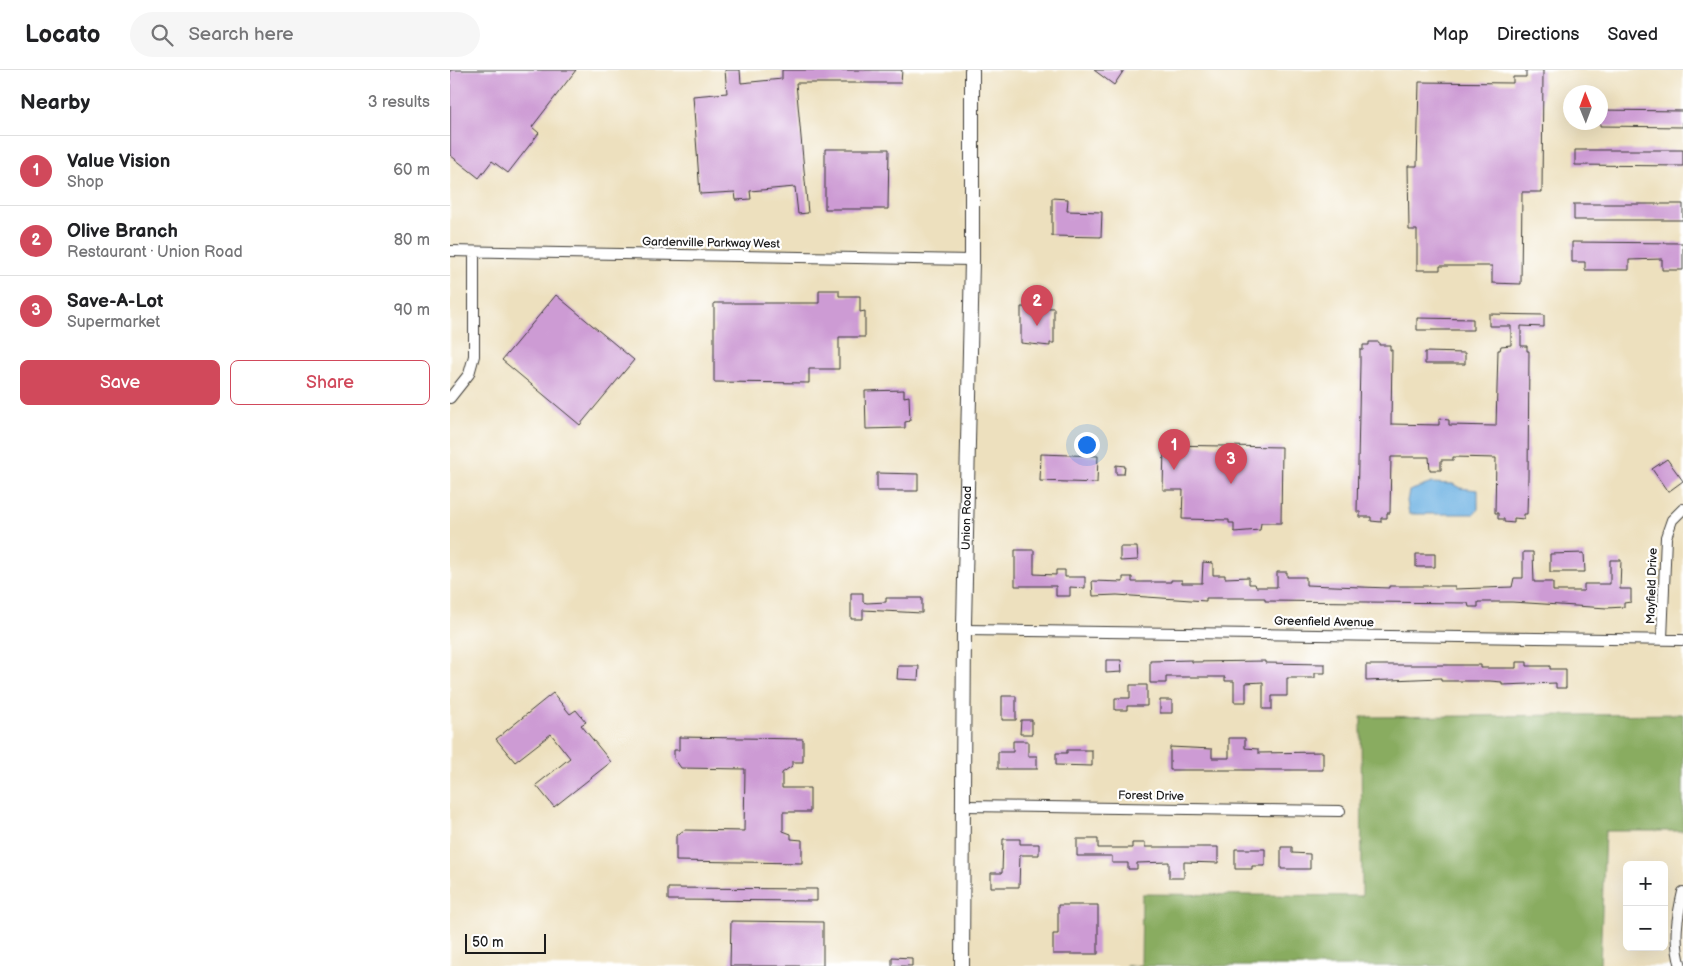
<!DOCTYPE html>
<html lang="en">
<head>
<meta charset="utf-8">
<style>
	:root { --surface:#fff; --page:#f6f6f6; --text:#202124; --muted:#757577; --line:#e0e0e0; --accent:#d1495b }
	body { margin:0; font-family:"Balsamiq Sans",sans-serif; background:var(--page); color:var(--text) }
	.controls { position:absolute; right:15px; bottom:15px; display:grid; overflow:hidden; border-radius:8px; box-shadow:0 5px 20px #0002 }
	.controls button { width:45px; height:45px; display:grid; place-items:center; padding:0; border:0; border-bottom:1px solid var(--line); background:var(--surface); color:var(--text); font:25px sans-serif }
	.compass { position:absolute; left:1113px; top:15px; width:45px; height:45px; border-radius:50%; background:var(--surface); box-shadow:0 5px 20px #0002; rotate:359deg }
	.scale { position:absolute; left:15px; bottom:12px; width:81px; box-sizing:border-box; padding-left:5px; border:2px solid #1c1c1c; border-top:0; font-size:14px; line-height:18px; white-space:nowrap; color:#1c1c1c; -webkit-text-stroke:4px #fff; paint-order:stroke }
	.you { position:absolute; left:636px; top:374px; width:18px; height:18px; margin:-12px; border:4px solid #fff; border-radius:50%; background:#1a73e8; box-shadow:0 0 0 8px #1a73e833 }
	.badge { display:grid; place-items:center; width:32px; height:32px; border-radius:50%; background:var(--accent); color:#fff; font-size:16px; font-weight:700 }
	.pin { position:absolute; translate:-50% -41px; filter:drop-shadow(0 1px 2px #0008) }
	.pin::after { content:''; position:absolute; top:26px; width:18px; height:15px; background:inherit; clip-path:polygon(0 0,100% 0,50% 100%) }
	.list { margin:0; padding:0; list-style:none }
	h2 { display:flex; justify-content:space-between; align-items:center; height:65px; margin:0; padding:0 20px; font-size:21px }
	h2 small { font-size:16px; font-weight:400; color:var(--muted) }
	.list li { display:grid; grid-template-columns:32px 1fr auto; gap:15px; align-items:center; box-sizing:border-box; height:70px; padding:0 20px; border-top:1px solid var(--line) }
	.list b { display:block; font-size:19px; white-space:nowrap }
	.list p { margin:0; font-size:16px; white-space:nowrap; color:var(--muted) }
	.list em { font-size:16px; font-style:normal; color:var(--muted) }
	.actions { display:flex; gap:10px; padding:15px 20px }
	.actions a { flex:1; padding:11px 0; border:1px solid var(--accent); border-radius:8px; text-align:center; font-size:18px; color:var(--accent) }
	.actions .main { background:var(--accent); color:#fff }
	.icon { flex:none; width:28px; height:28px; fill:none; stroke:currentColor; stroke-width:2; stroke-linecap:round; stroke-linejoin:round }
	.map { position:relative; flex:none; width:1233px; height:896px; overflow:hidden }
	header { display:flex; align-items:center; gap:30px; box-sizing:border-box; height:70px; padding:0 25px; background:var(--surface); border-bottom:1px solid var(--line) }
	header strong { font-size:24px }
	nav { display:flex; gap:28px; margin-inline-start:auto; font-size:18px }
	.search { width:350px; height:45px; background:var(--page); display:flex; align-items:center; gap:12px; box-sizing:border-box; padding:0 18px; border-radius:28px; color:var(--muted); font-size:19px }
	main { display:flex }
	aside { flex:1; background:var(--surface) }
	.map>svg:first-child { display:block }
	.forest { fill:#89ac61; stroke:#52643e }
	.water { fill:#6cb1e2; stroke:#44667f }
	.building { fill:#cd9bd4 }
	.lines { fill:none; stroke-linecap:round; stroke-linejoin:round }
	.minor-casing { stroke:#3b3934; stroke-width:12 }
	.major-casing { stroke:#3b3934; stroke-width:16 }
	.minor { stroke:#fff; stroke-width:10 }
	.major { stroke:#fff; stroke-width:14 }
	.labels { text-anchor:middle; dominant-baseline:central; stroke-width:4.5; stroke-linejoin:round; paint-order:stroke }
	.street-label { font-size:12px; fill:#1c1c1c; stroke:#fff }
</style>
</head>
<body>
<header>
<strong>Locato</strong>
<div class="search"><svg class="icon" aria-label="search" viewBox="0 0 24 24"><circle cx="10" cy="10" r="6"/><path d="M15 15l6 6"/></svg>Search here</div>
<nav><a>Map</a><a>Directions</a><a>Saved</a></nav>
</header>
<main>
<aside>
<h2>Nearby<small>3 results</small></h2>
<ul class="list">
<li><span class="badge">1</span><div><b>Value Vision</b><p>Shop</p></div><em>60 m</em></li>
<li><span class="badge">2</span><div><b>Olive Branch</b><p>Restaurant · Union Road</p></div><em>80 m</em></li>
<li><span class="badge">3</span><div><b>Save-A-Lot</b><p>Supermarket</p></div><em>90 m</em></li>
</ul>
<div class="actions"><a class="main">Save</a><a>Share</a></div>
</aside>
<div class="map">
<svg width="1233" height="896" viewBox="0 0 1233 896">
	<rect width="100%" height="100%" fill="#fff"/>
	<filter id="ink" filterUnits="userSpaceOnUse"><feTurbulence type="fractalNoise" baseFrequency=".02" numOctaves="2"/><feDisplacementMap in="SourceGraphic" scale="10" xChannelSelector="R" yChannelSelector="G"/><feConvolveMatrix kernelMatrix="1 2 1 2 8 2 1 2 1" color-interpolation-filters="sRGB"/></filter>
	<filter id="wash" filterUnits="userSpaceOnUse"><feTurbulence type="fractalNoise" baseFrequency=".0096" numOctaves="4" result="noise"/><feDisplacementMap in="SourceGraphic" scale="20" xChannelSelector="R" yChannelSelector="G"/><feGaussianBlur stdDeviation="1.12" result="paint"/><feColorMatrix in="noise" values="0 0 0 0 0 0 0 0 0 0 0 0 0 0 0 0 0 1.4 0 .05"/><feComposite in="paint" operator="in"/></filter>
	<g filter="url(#wash)">
		<rect width="100%" height="100%" fill="#ede0be"/>
		<path class="forest" d="M 1233,644 L 1233,761 L 1155,761 L 1150,896 L 675,896 L 691,895 L 692,824 L 912,826 L 911,647 Z"/>
		<path class="water" d="M 982,413 L 1003,414 L 1010,418 L 1028,420 L 1028,439 L 1024,444 L 959,444 L 957,431 L 959,421 Z"/>
		<g id="blocks">
			<path class="building" d="M 0,0 L 126,0 L 82,57 L 89,63 L 58,103 L 42,91 L 29,108 L 0,85 Z
				M 275,0 L 290,0 L 291,13 L 332,9 L 332,0 L 452,0 L 451,13 L 346,13 L 358,143 L 348,144 L 345,117 L 300,121 L 301,129 L 286,130 L 285,122 L 250,124 L 243,26 L 277,23 Z
				M 644,0 L 674,0 L 664,15 Z
				M 1076,0 L 1093,0 L 1092,122 L 1072,122 L 1071,214 L 1042,213 L 1042,196 L 990,196 L 990,200 L 967,200 L 967,160 L 959,160 L 958,96 L 967,96 L 969,12 L 1063,13 L 1063,7 L 1076,7 Z
				M 1150,40 L 1233,41 L 1233,57 L 1150,56 Z
				M 375,79 L 439,79 L 438,139 L 375,139 Z
				M 1125,80 L 1233,80 L 1233,96 L 1125,95 Z
				M 602,128 L 618,129 L 617,141 L 652,142 L 651,167 L 602,166 Z
				M 1124,134 L 1233,134 L 1233,150 L 1124,150 Z
				M 1122,172 L 1233,173 L 1233,200 L 1212,200 L 1212,189 L 1179,190 L 1179,200 L 1135,200 L 1135,192 L 1122,192 Z
				M 369,220 L 389,220 L 389,226 L 410,226 L 410,242 L 415,241 L 415,267 L 389,267 L 389,299 L 359,299 L 359,313 L 264,312 L 264,233 L 369,233 Z
				M 106,225 L 184,290 L 130,355 L 52,290 Z
				M 571,237 L 604,238 L 604,273 L 600,273 L 600,276 L 571,273 Z
				M 1039,244 L 1094,245 L 1094,257 L 1071,256 L 1071,276 L 1077,276 L 1077,281 L 1079,281 L 1078,407 L 1077,444 L 1074,444 L 1074,449 L 1064,448 L 1064,453 L 1054,452 L 1054,449 L 1048,449 L 1048,443 L 1045,443 L 1046,388 L 1003,387 L 1003,390 L 991,390 L 991,400 L 980,400 L 979,387 L 941,387 L 940,443 L 937,443 L 937,448 L 931,448 L 931,452 L 921,451 L 921,447 L 910,447 L 910,442 L 907,442 L 910,293 L 910,280 L 913,280 L 913,275 L 919,275 L 919,272 L 929,272 L 929,275 L 940,275 L 940,280 L 942,280 L 941,354 L 989,355 L 989,349 L 999,350 L 999,355 L 1046,356 L 1048,280 L 1050,280 L 1051,276 L 1061,275 L 1061,256 L 1039,256 Z
				M 967,248 L 1023,249 L 1023,260 L 967,260 Z
				M 975,282 L 1015,283 L 1015,294 L 975,294 Z
				M 454,320 L 454,327 L 459,326 L 460,351 L 455,352 L 455,358 L 416,359 L 415,321 Z
				M 714,375 L 832,377 L 831,453 L 811,453 L 810,460 L 784,462 L 784,453 L 779,453 L 779,450 L 732,449 L 733,420 L 713,420 Z
				M 591,384 L 648,386 L 647,413 L 590,411 Z
				M 1217,389 L 1233,411 L 1218,422 L 1202,399 Z
				M 666,395 L 675,396 L 674,404 L 666,404 Z
				M 427,403 L 468,404 L 468,421 L 427,421 Z
				M 670,477 L 687,477 L 688,490 L 670,491 Z
				M 565,480 L 584,480 L 584,504 L 606,505 L 606,500 L 615,500 L 615,507 L 635,507 L 635,518 L 620,517 L 620,526 L 606,526 L 606,516 L 565,516 Z
				M 1073,482 L 1083,482 L 1084,512 L 1103,512 L 1103,521 L 1134,521 L 1134,514 L 1160,514 L 1160,490 L 1171,490 L 1170,519 L 1181,519 L 1181,532 L 1174,533 L 1174,537 L 1157,538 L 1062,532 L 1028,532 L 1028,537 L 1019,537 L 1018,533 L 815,531 L 815,528 L 756,528 L 756,531 L 741,530 L 667,525 L 643,526 L 642,511 L 673,512 L 673,507 L 682,507 L 682,512 L 721,512 L 721,510 L 732,510 L 732,513 L 752,513 L 753,492 L 763,493 L 763,505 L 775,505 L 775,508 L 799,507 L 799,514 L 805,514 L 806,517 L 827,517 L 827,502 L 837,502 L 837,507 L 856,507 L 856,515 L 939,518 L 939,516 L 1005,516 L 1005,519 L 1062,517 L 1064,508 L 1073,508 Z
				M 1134,483 L 1135,502 L 1100,502 L 1100,484 Z
				M 966,484 L 985,484 L 985,497 L 966,497 Z
				M 401,523 L 413,523 L 413,532 L 417,533 L 436,532 L 436,528 L 472,528 L 472,543 L 413,540 L 413,549 L 401,549 Z
				M 656,590 L 671,590 L 672,602 L 656,603 Z
				M 742,590 L 742,592 L 815,591 L 815,593 L 875,594 L 875,603 L 865,603 L 865,608 L 837,608 L 837,626 L 822,626 L 822,639 L 813,639 L 813,612 L 796,613 L 796,632 L 784,632 L 784,611 L 775,611 L 775,607 L 716,607 L 716,613 L 700,613 L 700,591 Z
				M 1066,592 L 1077,592 L 1077,596 L 1100,596 L 1100,599 L 1116,599 L 1116,618 L 1106,618 L 1106,613 L 1052,615 L 1052,612 L 1040,611 L 991,611 L 991,608 L 916,611 L 916,595 L 1031,595 L 1031,598 L 1066,598 Z
				M 448,596 L 469,596 L 468,610 L 447,609 Z
				M 680,615 L 697,615 L 697,636 L 677,636 L 677,640 L 665,640 L 665,628 L 680,628 Z
				M 103,623 L 120,644 L 126,640 L 136,652 L 131,655 L 161,692 L 104,737 L 86,715 L 120,688 L 101,664 L 65,692 L 46,669 Z
				M 552,626 L 566,626 L 566,650 L 552,650 Z
				M 710,630 L 722,630 L 722,643 L 710,643 Z
				M 571,650 L 582,650 L 582,664 L 570,664 Z
				M 229,667 L 353,669 L 353,692 L 342,692 L 342,696 L 332,703 L 332,718 L 360,718 L 360,742 L 333,742 L 333,761 L 341,764 L 341,769 L 352,770 L 352,793 L 226,791 L 226,766 L 234,760 L 294,761 L 295,699 L 231,698 L 224,688 L 224,680 L 229,680 Z
				M 779,668 L 795,668 L 795,678 L 808,679 L 808,683 L 873,682 L 873,700 L 720,700 L 720,677 L 762,679 L 762,688 L 779,688 Z
				M 563,671 L 578,671 L 578,686 L 587,686 L 587,699 L 548,699 L 548,682 L 563,682 Z
				M 617,680 L 642,680 L 642,696 L 606,695 L 606,683 L 617,683 Z
				M 553,769 L 570,769 L 570,774 L 589,774 L 589,785 L 570,785 L 569,817 L 541,817 L 541,803 L 552,803 Z
				M 627,769 L 648,769 L 648,778 L 682,778 L 682,773 L 695,773 L 695,777 L 768,777 L 768,793 L 734,792 L 734,808 L 719,808 L 719,792 L 687,793 L 687,799 L 678,799 L 678,793 L 662,793 L 662,786 L 627,786 Z
				M 831,777 L 842,777 L 842,783 L 860,784 L 860,799 L 831,799 Z
				M 785,779 L 815,779 L 815,796 L 802,796 L 802,799 L 785,799 Z
				M 218,818 L 367,819 L 367,831 L 218,830 Z
				M 608,835 L 648,835 L 648,884 L 603,884 L 603,864 L 608,864 Z
				M 281,851 L 373,852 L 373,896 L 280,896 Z
				M 442,887 L 462,888 L 462,896 L 442,896 Z"/>
		</g>
	</g>
	<g filter="url(#ink)">
		<use href="#blocks" fill-opacity="0" stroke="#3b3934" stroke-width="1"/>
		<g class="lines">
			<g class="minor-casing">
				<path id="minor" d="M 0,181 L 522,190
					M 0,328 L 19,304 L 24,286 L 24,182
					M 514,560 L 1233,570
					M 1212,569 L 1216,467 L 1222,450 L 1233,439
					M 513,736 L 890,741
					M 1231,896 C 1223,871 1227,847 1233,822"/>
			</g>
			<g class="major-casing">
				<g id="major">
					<path id="s1" d="M 512,896 L 514,555 L 522,190 L 522,0"/>
				</g>
			</g>
			<use href="#minor" class="minor"/>
			<use href="#major" class="major"/>
		</g>
	</g>
	<g class="labels">
		<g class="street-label">
			<text transform="translate(261 173) rotate(1)">Gardenville Parkway West</text>
			<text stroke="none"><textPath href="#s1" startOffset="448">Union Road</textPath></text>
			<text transform="translate(1202 516) rotate(-88)">Mayfield Drive</text>
			<text transform="translate(874 552) rotate(1)">Greenfield Avenue</text>
			<text transform="translate(701 726) rotate(1)">Forest Drive</text>
		</g>
	</g>
</svg>
<div class="controls">
<button>+</button>
<button>−</button>
</div>
<svg class="compass" viewBox="-18 -18 36 36"><path d="M0-13l5 13h-10z" fill="#e53935"/><path d="M0 13l5-13h-10z" fill="#757577"/></svg>
<div class="scale">50 m</div>
<div class="you"></div>
<div class="pin badge" style="left:724px;top:400px">1</div>
<div class="pin badge" style="left:587px;top:256px">2</div>
<div class="pin badge" style="left:781px;top:414px">3</div>
</div>
</main>
</body>
</html>
